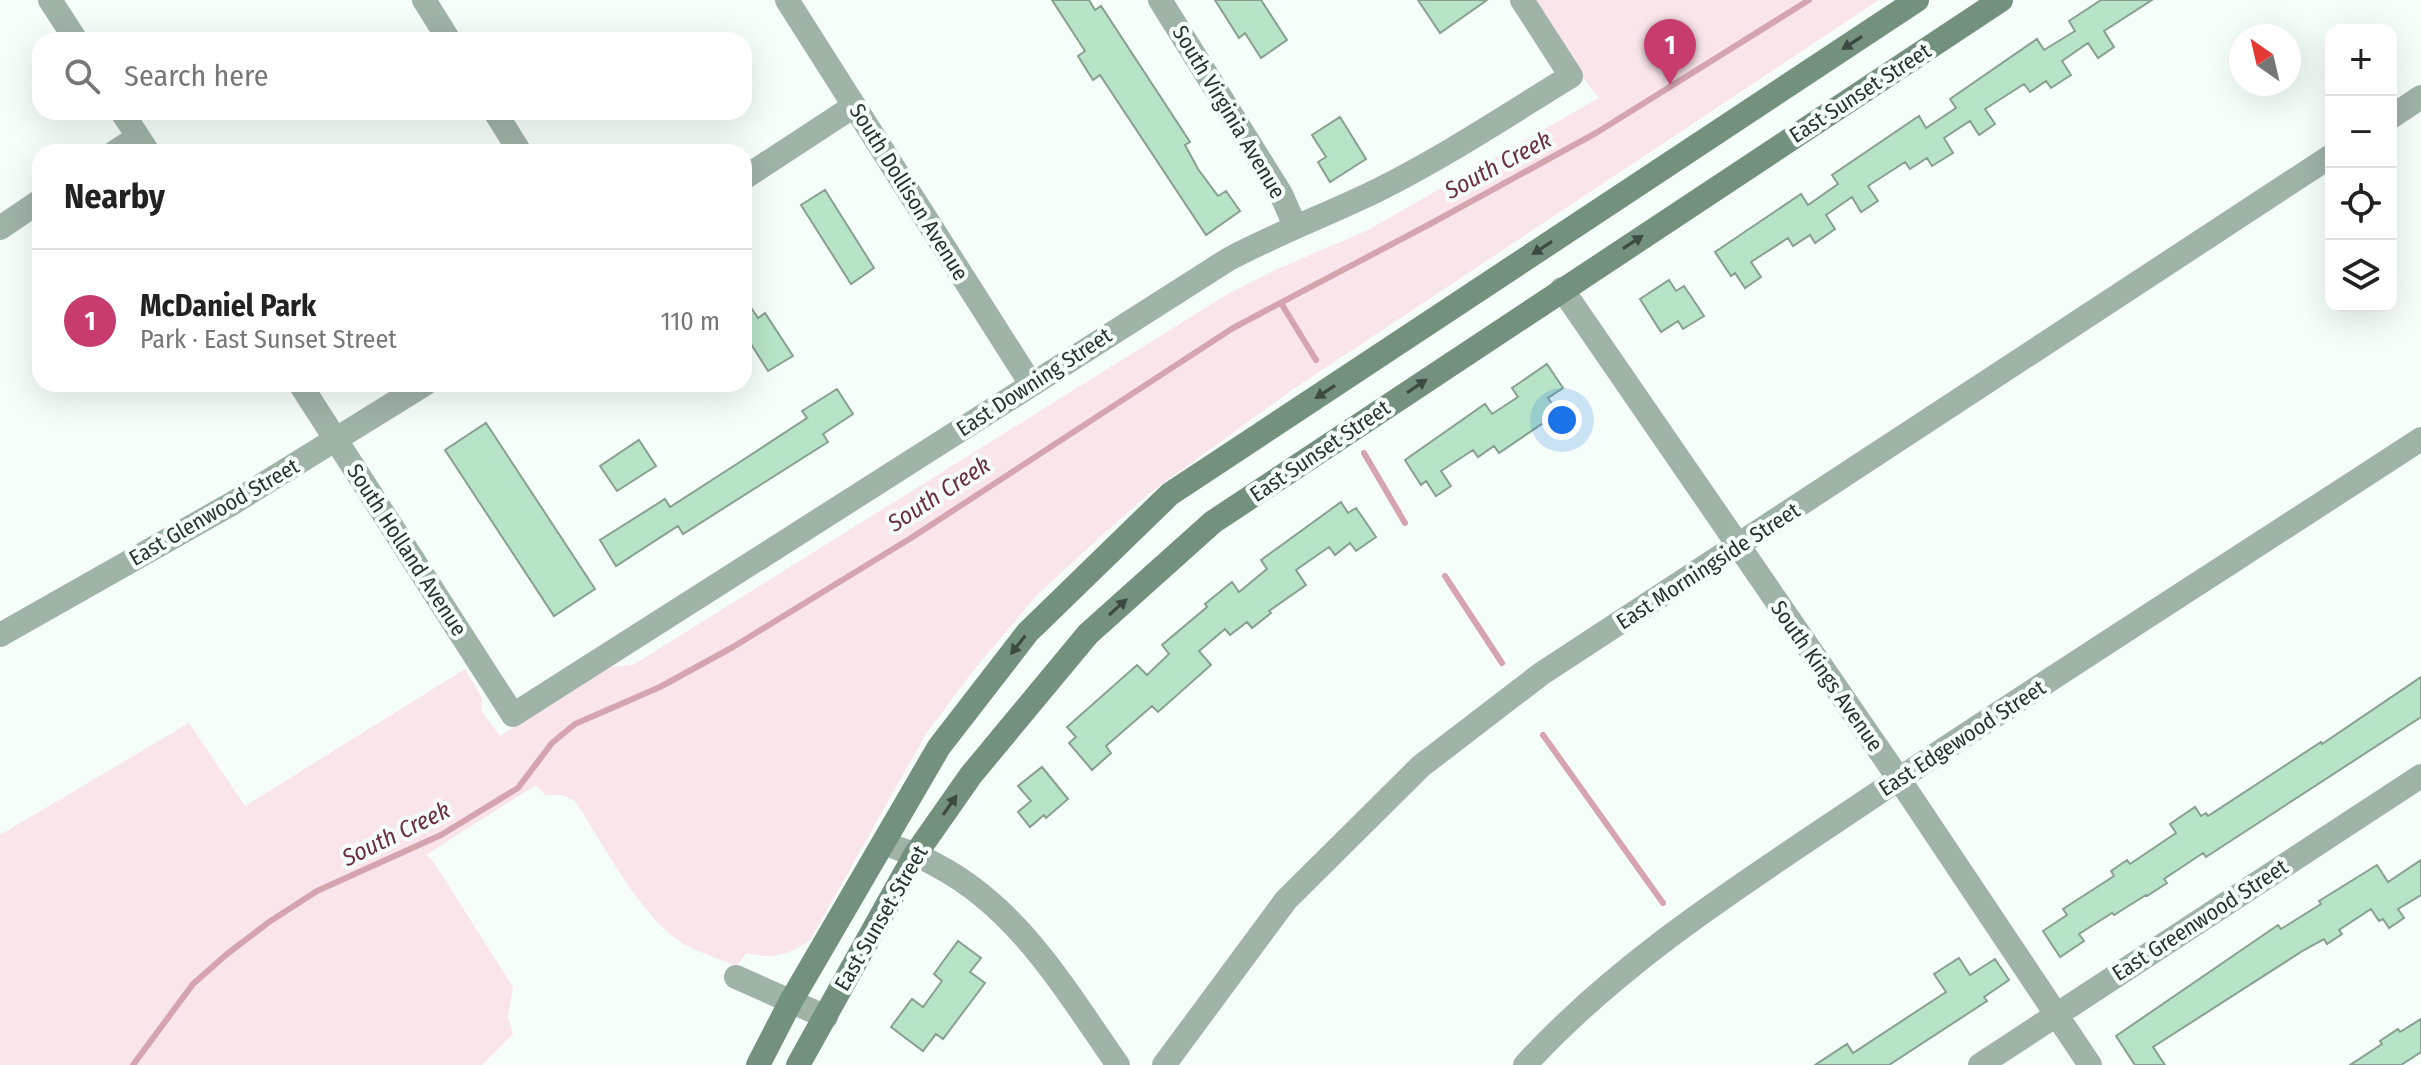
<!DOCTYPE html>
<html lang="en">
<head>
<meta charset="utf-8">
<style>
	:root { --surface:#fff; --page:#f6f6f6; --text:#222; --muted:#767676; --line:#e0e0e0; --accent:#c73b6e }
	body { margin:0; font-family:"Fira Sans Condensed",sans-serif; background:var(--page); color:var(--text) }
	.controls { position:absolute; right:24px; top:24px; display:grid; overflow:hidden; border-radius:16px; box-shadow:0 8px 32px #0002 }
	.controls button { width:72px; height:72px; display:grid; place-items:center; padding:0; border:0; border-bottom:2px solid var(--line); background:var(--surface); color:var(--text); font:40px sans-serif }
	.compass { position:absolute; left:2229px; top:24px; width:72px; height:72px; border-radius:50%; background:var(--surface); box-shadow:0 8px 32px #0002; rotate:326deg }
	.you { position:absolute; left:1562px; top:420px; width:28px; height:28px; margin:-20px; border:6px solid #fff; border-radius:50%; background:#1a73e8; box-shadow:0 0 0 12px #1a73e833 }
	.badge { display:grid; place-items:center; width:52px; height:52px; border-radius:50%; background:var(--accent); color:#fff; font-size:26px; font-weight:700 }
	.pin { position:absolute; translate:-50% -66px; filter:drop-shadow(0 2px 4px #0008) }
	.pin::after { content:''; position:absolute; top:42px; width:28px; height:24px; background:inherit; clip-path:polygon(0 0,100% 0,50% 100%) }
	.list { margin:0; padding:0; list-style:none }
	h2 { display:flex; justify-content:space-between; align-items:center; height:104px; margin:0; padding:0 32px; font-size:34px }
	h2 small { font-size:26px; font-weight:400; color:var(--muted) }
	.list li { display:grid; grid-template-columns:52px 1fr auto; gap:24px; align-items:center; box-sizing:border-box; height:144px; padding:0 32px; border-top:2px solid var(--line) }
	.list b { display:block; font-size:30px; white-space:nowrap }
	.list p { margin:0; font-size:26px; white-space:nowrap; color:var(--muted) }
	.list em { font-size:26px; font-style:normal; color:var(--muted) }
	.icon { flex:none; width:44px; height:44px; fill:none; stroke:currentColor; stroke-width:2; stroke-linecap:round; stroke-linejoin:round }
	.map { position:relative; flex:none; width:2421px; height:1065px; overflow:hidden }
	.search { position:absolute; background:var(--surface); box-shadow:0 8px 32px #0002; left:32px; top:32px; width:720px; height:88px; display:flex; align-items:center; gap:20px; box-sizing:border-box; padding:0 28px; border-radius:24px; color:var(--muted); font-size:30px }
	.panel { position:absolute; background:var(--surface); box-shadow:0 8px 32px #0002; left:32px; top:144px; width:720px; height:248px; border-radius:24px }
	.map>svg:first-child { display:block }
	.green { fill:#fae5ea }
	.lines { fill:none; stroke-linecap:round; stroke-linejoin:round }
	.stream { stroke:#d5a4af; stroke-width:6 }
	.building { fill:#b7e4c7; stroke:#89a091; stroke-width:2 }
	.street { stroke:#a0b3a7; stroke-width:24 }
	.secondary { stroke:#74907e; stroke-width:24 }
	.oneway { fill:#3c4a41 }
	.labels { text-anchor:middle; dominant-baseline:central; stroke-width:8; stroke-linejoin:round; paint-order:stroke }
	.street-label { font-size:22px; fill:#2a332d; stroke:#f5fef8 }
	.water-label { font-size:24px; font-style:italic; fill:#6b2e41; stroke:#f5fef8 }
</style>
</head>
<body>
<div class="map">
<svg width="2421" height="1065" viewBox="0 0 2421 1065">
	<rect width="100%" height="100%" fill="#f5fef8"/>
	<path class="green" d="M 1533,0 L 1879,0 L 1292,390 L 1151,492 L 1110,528 L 1037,595 L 973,671 L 926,734 L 810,940 C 788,955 773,960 747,953 L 736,966 C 719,959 700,953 684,944 C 641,919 603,843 575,801 L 563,795 L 545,795 L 536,785 L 426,855 L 433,861 L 513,987 L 508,1017 L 513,1034 L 482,1065 L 0,1065 L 0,835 L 189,723 L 245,806 L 465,669 L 482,698 L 481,710 L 500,736 L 608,667 L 633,665 L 1226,295 L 1275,270 L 1368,230 L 1599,98 L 1578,72 Z"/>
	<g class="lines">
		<path class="stream" d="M 1281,303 L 1316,360
			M 1364,453 L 1405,523
			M 1445,576 L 1502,663
			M 1543,735 L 1663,903
			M 133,1065 L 193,984 L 227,954 L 269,922 L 317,891 L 441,835 L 518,788 L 552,743 L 575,724 L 660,687 L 733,647 L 911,538 L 1233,328 L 1430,224 L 1596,133 L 1809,0"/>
	</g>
	<path class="building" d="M 1052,0 L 1089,0 L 1095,10 L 1101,6 L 1190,142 L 1185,145 L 1198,169 L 1218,196 L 1226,191 L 1240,211 L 1206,235 L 1100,75 L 1093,80 L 1078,56 L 1085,51 Z
		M 1215,0 L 1261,0 L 1287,40 L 1261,58 L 1245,33 L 1239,38 Z
		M 1418,0 L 1487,0 L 1440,33 Z
		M 2101,0 L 2152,0 L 2104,31 L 2114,47 L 2098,58 L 2088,43 L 2062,61 L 2071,75 L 2051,88 L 2046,81 L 2030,92 L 2024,84 L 1985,109 L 1995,124 L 1979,135 L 1970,121 L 1944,138 L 1953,153 L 1932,166 L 1927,158 L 1910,169 L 1905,162 L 1868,186 L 1878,201 L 1861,212 L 1852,197 L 1826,215 L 1835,229 L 1815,243 L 1810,235 L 1793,246 L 1788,238 L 1751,262 L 1761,277 L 1745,288 L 1735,273 L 1731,276 L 1715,252 L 1801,194 L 1808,205 L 1838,184 L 1832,175 L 1919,116 L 1926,128 L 1956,108 L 1950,99 L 2037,39 L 2044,50 L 2075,31 L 2069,21 Z
		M 1340,117 L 1366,159 L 1330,182 L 1318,162 L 1326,157 L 1312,135 Z
		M 825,190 L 874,268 L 851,284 L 801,205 Z
		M 1669,280 L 1676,291 L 1684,286 L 1704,316 L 1683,329 L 1678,321 L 1661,332 L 1640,299 Z
		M 744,297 L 758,318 L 765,313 L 793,356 L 768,371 L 744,333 Z
		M 1547,364 L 1563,388 L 1548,398 L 1558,413 L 1499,453 L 1494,446 L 1478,457 L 1473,450 L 1441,471 L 1451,486 L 1436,496 L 1426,481 L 1421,485 L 1405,460 L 1485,404 L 1492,414 L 1518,397 L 1512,388 Z
		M 837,389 L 853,414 L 823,434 L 828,442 L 683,534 L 678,526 L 616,566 L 600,540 L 665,499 L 670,507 L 746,458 L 807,418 L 802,411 Z
		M 486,423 L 595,589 L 554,616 L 445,450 Z
		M 639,440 L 656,466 L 617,491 L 600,466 Z
		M 1341,502 L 1348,513 L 1356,508 L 1376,537 L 1356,551 L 1350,543 L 1335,555 L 1329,547 L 1296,570 L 1306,585 L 1269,611 L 1271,613 L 1252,628 L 1247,622 L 1230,635 L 1225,629 L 1199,651 L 1211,665 L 1158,712 L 1152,706 L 1106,746 L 1111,753 L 1092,770 L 1069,743 L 1076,737 L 1067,727 L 1137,665 L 1147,675 L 1169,654 L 1162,645 L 1207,607 L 1205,604 L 1232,582 L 1239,592 L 1267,569 L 1261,560 Z
		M 2421,677 L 2421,717 L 2206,857 L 2203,853 L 2164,879 L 2167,883 L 2147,896 L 2146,895 L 2114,915 L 2112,913 L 2079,934 L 2084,941 L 2060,957 L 2043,931 L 2067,915 L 2063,909 L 2114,876 L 2111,871 L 2127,860 L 2130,864 L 2176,833 L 2170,824 L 2195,807 L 2201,816 L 2206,813 L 2208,816 L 2321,742 L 2322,744 Z
		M 1042,767 L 1068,799 L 1046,818 L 1044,815 L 1030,827 L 1018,812 L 1031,801 L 1018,786 Z
		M 2421,860 L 2421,895 L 2398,909 L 2404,918 L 2389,928 L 2383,919 L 2379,921 L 2371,909 L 2339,930 L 2342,934 L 2327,944 L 2324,939 L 2304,950 L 2153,1047 L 2165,1065 L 2135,1065 L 2116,1036 L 2278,925 L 2281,929 L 2321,904 L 2319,901 L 2377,865 L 2388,882 Z
		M 958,941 L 981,958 L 970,972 L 985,983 L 943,1039 L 936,1034 L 923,1051 L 891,1027 L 912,999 L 923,1007 L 942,981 L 934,974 Z
		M 1959,958 L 1970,975 L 1995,959 L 2009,980 L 1984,997 L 1987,1001 L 1889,1065 L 1815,1065 L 1847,1044 L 1853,1053 L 1946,992 L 1934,974 Z
		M 2421,1019 L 2421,1052 L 2401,1065 L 2350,1065 L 2382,1044 L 2380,1041 L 2398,1029 L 2400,1032 Z"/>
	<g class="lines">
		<path class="street" d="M 50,0 L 76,40
			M 424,0 L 449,40
			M 787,0 L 1031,384
			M 1160,0 L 1281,194 L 1295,226
			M 122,112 L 148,152
			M 495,112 L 520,152
			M 2391,117 L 2421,97
			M 115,152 L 138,137
			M 744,178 L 854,106
			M 0,228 L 40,201
			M 1562,289 L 1899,779 L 2090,1065
			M 300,384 L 513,715 L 1229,259 C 1276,234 1326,215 1374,192 C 1443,158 1506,116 1571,76 L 1522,0
			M 0,635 L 233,503 L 425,384
			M 884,843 C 902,850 920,856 936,865 C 1019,908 1066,991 1118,1065
			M 736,977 L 826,1017
			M 1164,1065 L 1286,900 L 1421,766 L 1541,674 L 2331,156
			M 1525,1065 C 1623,958 1749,880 1869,799 C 2051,677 2237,559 2421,439
			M 1980,1065 L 2421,776"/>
		<path class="secondary" d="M 758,1065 L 791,1001 L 939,747 L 1028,632 L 1170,494 L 1917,0
			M 798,1065 L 915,855 L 971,775 L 1088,634 L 1213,522 L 2001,0"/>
	</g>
	<defs><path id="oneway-solid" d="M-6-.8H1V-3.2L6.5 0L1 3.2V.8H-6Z" transform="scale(2)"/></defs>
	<g class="oneway">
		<use href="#oneway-solid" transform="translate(1852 43) rotate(147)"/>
		<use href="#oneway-solid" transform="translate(1633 242) rotate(-33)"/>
		<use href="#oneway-solid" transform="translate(1542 248) rotate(147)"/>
		<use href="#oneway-solid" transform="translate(1417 386) rotate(-34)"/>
		<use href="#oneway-solid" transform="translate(1325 392) rotate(147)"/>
		<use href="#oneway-solid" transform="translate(1118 607) rotate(-42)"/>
		<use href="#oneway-solid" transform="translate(1018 645) rotate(128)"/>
		<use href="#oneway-solid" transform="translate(950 805) rotate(-55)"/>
	</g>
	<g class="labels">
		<g class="street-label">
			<text transform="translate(1860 93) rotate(-33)">East Sunset Street</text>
			<text transform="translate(1229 112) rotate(59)">South Virginia Avenue</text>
			<text transform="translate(909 192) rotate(58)">South Dollison Avenue</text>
			<text transform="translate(1034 382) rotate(-33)">East Downing Street</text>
			<text transform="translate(1320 451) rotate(-34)">East Sunset Street</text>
			<text transform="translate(214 512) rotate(-30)">East Glenwood Street</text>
			<text transform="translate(407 550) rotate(57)">South Holland Avenue</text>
			<text transform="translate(1708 566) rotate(-33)">East Morningside Street</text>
			<text transform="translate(1827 676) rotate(55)">South Kings Avenue</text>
			<text transform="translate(1962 738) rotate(-33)">East Edgewood Street</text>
			<text transform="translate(881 918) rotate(-60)">East Sunset Street</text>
			<text transform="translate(2200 920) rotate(-33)">East Greenwood Street</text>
		</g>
		<g class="water-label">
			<text transform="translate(1498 165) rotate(-28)">South Creek</text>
			<text transform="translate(939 494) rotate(-33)">South Creek</text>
			<text transform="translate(396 834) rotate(-26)">South Creek</text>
		</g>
	</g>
</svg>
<div class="controls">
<button>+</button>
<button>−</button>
<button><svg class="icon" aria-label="locate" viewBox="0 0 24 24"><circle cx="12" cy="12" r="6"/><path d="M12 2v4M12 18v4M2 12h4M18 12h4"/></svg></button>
<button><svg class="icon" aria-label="layers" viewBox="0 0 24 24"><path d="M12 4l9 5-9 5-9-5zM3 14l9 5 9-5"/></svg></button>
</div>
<svg class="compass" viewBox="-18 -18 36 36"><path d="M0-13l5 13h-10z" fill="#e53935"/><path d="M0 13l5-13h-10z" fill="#767676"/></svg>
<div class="you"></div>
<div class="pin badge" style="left:1670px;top:85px">1</div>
<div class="search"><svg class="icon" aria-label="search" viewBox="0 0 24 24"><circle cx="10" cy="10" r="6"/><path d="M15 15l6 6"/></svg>Search here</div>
<section class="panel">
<h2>Nearby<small></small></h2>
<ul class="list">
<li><span class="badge">1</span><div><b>McDaniel Park</b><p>Park · East Sunset Street</p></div><em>110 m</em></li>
</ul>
</section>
</div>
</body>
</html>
